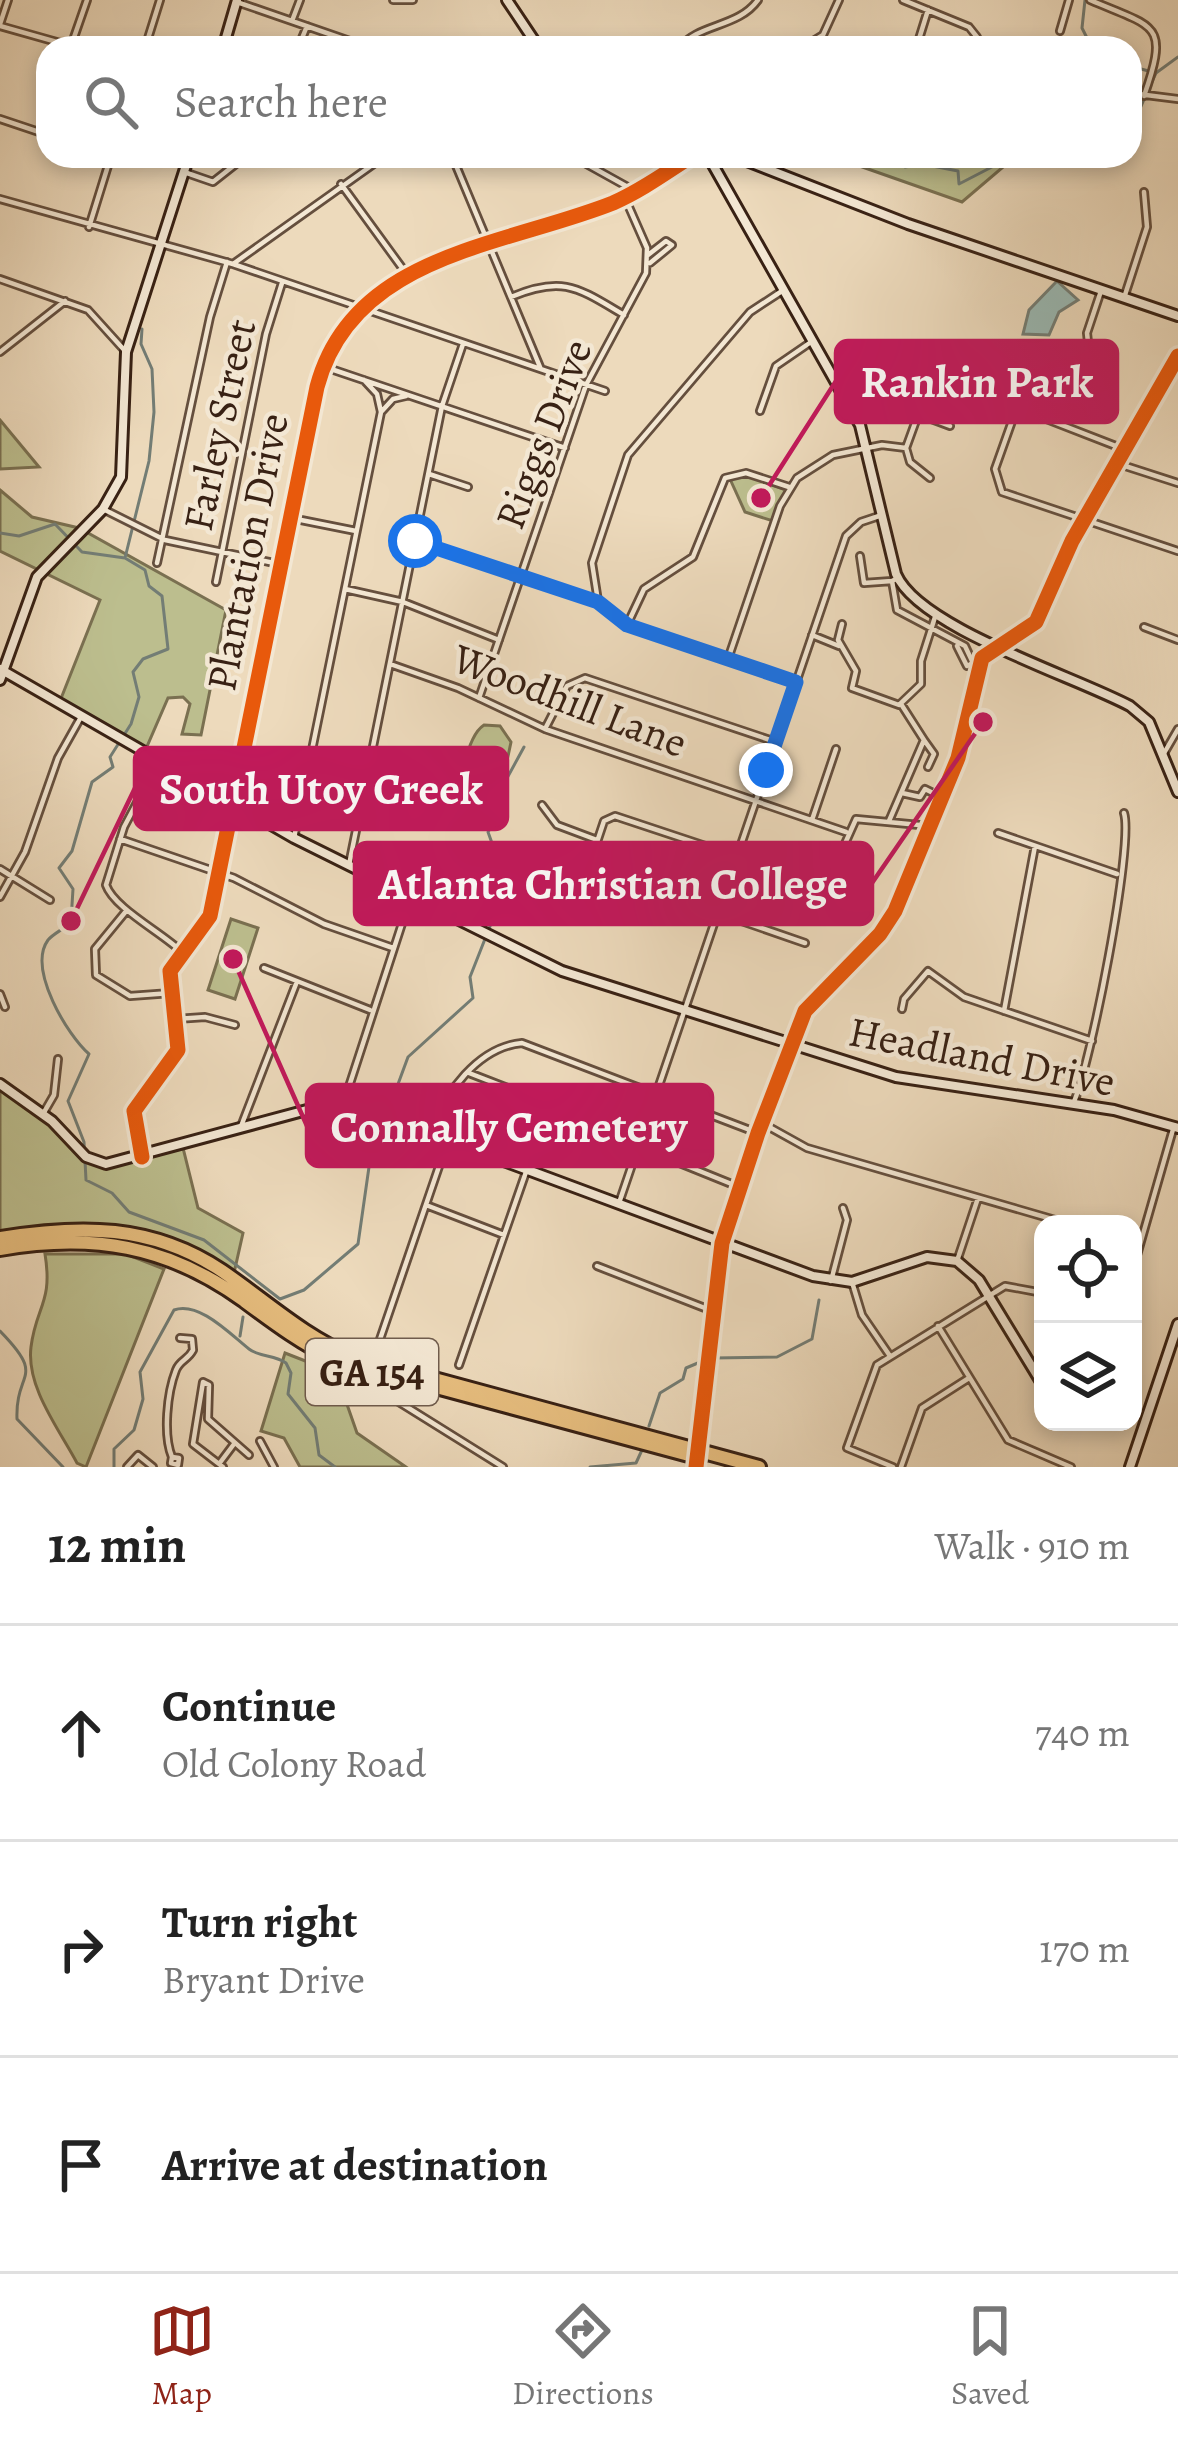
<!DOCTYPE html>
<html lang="en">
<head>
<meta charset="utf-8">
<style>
	:root { --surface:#fff; --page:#f2f2f2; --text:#222; --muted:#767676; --line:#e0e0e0; --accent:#8f2418 }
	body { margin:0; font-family:Alegreya,serif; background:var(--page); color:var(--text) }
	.controls { position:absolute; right:36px; bottom:36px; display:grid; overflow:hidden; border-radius:24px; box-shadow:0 6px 18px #0003 }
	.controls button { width:108px; height:108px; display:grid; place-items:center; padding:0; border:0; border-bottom:3px solid var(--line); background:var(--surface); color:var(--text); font:60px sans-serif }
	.stop { position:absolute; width:36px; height:36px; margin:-27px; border:9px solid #1a73e8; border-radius:50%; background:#fff }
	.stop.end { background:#1a73e8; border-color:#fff; box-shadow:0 3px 12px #0008 }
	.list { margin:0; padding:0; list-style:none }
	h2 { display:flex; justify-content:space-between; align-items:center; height:156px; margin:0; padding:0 48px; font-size:51px }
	h2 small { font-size:39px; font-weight:400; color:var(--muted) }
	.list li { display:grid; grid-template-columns:78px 1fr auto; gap:36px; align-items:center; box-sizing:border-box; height:216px; padding:0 48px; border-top:3px solid var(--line) }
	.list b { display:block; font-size:45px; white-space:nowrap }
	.list p { margin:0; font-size:39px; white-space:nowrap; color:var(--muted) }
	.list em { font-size:39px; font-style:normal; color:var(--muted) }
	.icon { flex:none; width:66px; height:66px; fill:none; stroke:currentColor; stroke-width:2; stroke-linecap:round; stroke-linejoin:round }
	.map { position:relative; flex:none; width:1178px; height:1467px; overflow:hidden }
	.search { position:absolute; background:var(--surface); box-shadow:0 6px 18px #0003; left:36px; right:36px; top:36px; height:132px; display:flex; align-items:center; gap:30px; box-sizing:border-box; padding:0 42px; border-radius:36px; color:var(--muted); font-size:45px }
	.sheet { height:804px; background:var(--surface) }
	nav { display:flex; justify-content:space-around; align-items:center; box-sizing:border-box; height:168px; border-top:3px solid var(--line); background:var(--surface); font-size:33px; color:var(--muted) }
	nav a { display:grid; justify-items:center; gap:6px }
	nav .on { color:var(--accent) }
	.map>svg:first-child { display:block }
	.green { fill:#bcbe8e; stroke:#7a7051; stroke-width:3 }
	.water { fill:#9abab5; stroke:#737d75; stroke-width:3 }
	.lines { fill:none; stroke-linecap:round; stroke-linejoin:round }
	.stream { stroke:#737d75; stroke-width:3 }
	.street-casing { stroke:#654f3e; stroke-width:10 }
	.secondary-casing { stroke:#382114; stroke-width:14 }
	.highway-casing { stroke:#382114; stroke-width:18 }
	.street { stroke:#f3e7d3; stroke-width:4.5 }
	.secondary { stroke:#f3e7d3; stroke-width:8 }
	.highway { stroke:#e6bd7e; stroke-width:12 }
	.secondary-bridge-casing { stroke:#382114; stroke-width:14; stroke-linecap:butt }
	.secondary-bridge { stroke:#f3e7d3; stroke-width:8 }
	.cycleway-casing { stroke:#f3e7d3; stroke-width:22 }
	.cycleway { stroke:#e8590c; stroke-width:15 }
	.route { stroke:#1a73e8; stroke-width:15 }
	.labels { text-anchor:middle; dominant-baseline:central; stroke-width:9; stroke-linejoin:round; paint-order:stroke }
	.shield { fill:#f3e7d3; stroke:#705c4d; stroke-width:3 }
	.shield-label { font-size:39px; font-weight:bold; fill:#382114 }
	.street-label { font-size:42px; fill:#382114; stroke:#f3e7d3 }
	.leader { fill:none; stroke:#c2185b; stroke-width:4.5 }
	.callout-dot { fill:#c2185b; stroke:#f3e7d3; stroke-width:4.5 }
	.callout { fill:#c2185b; stroke:#c2185b; stroke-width:4.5 }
	.callout-label { font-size:45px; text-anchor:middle; font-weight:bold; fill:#fff }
</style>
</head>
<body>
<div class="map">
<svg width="1178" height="1467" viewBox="0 0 1178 1467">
	<rect width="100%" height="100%" fill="#eddabc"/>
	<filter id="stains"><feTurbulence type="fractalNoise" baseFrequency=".00167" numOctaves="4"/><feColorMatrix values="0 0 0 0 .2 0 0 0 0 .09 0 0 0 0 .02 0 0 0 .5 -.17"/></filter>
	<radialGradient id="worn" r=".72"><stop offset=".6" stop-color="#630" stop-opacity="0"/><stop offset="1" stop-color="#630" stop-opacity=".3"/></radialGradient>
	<path class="green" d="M 831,156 L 1016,156 L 962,202 Z
		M 0,420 L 39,467 L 0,469 Z
		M 748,476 L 786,490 L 773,521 L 745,512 L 730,479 Z
		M 0,490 L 32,517 L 79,528 L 226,610 L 201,735 L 182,734 L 190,704 L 183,697 L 168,698 L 145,751 L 60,701 L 100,600 L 0,551 Z
		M 484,725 L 500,726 L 511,742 L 498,804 L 483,818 L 464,810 C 457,791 466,737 484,725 Z
		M 231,919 L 258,928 L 235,999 L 208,990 Z
		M 0,1085 L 45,1117 L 89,1161 L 113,1166 L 182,1144 L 198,1208 L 243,1233 L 234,1273 C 159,1214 90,1221 0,1231 Z
		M 45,1254 L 126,1254 L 164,1269 L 86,1467 L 77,1463 C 59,1429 26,1387 31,1347 C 36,1306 53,1303 45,1254 Z
		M 285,1353 L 336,1373 L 357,1433 L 406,1467 L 300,1467 L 284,1438 L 261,1431 Z"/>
	<path class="water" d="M 1057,281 L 1078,300 L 1059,312 L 1049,335 L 1023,334 L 1029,310 Z"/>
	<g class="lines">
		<path class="stream" d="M 1085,0 L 1082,28 L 1092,48
			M 1130,66 L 1156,73 L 1178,57
			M 1149,88 L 1156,73
			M 1130,132 L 1145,97
			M 900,156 L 905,167 L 922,164 L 958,171 L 959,184 L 1013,156
			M 0,533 L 19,536 L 55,524 L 82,552 L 125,558 L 145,570 L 149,586 L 162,596 L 168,649 L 143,659 L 133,672 L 139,697 L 131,724 L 110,757 L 113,767 L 92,782 L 72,851 L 59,868 L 73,889 L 71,921 C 64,930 55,932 48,940 C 27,969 68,1036 89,1054 L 68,1101 L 84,1142 L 86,1180 L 112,1193 L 129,1212 L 204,1240 L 280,1299 L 304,1290 L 358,1244 L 370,1160 L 408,1057 L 473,998 L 470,977 L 498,906 L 497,857 L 488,832 L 497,819 L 500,791 L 524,747
			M 125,558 L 149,461 L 154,412 L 152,369 L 141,344 L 142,329
			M 0,1331 C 47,1379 15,1370 17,1419 L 63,1467
			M 240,1336 L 243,1317
			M 713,1358 L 777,1357 L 812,1339 L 819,1300
			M 649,1426 L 660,1393 L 683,1379 L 686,1368 L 705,1360
			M 114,1467 L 114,1449 L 134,1430 L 143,1399 L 140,1372 L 174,1310 C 199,1301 230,1334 249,1349 C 259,1357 275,1355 286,1363 L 291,1373 L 288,1394 L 315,1428 L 319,1455 L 335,1467
			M 590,1467 L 636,1463 L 642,1450"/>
		<g class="street-casing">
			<path id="street" d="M 393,0 L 413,0
				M 903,0 L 969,27 L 977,37
				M 1090,0 C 1155,28 1170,22 1144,96
				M 237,2 L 370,48
				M 292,21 L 300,0
				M 0,24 L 8,0
				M 0,26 L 71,46 L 87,0
				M 1060,31 L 1069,0
				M 919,39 L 928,10
				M 145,48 L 160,0
				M 298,48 L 307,26
				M 679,48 C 699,23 738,28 758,0
				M 802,48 L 823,35 L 839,0
				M 1130,93 L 1178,99
				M 0,119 L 48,135
				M 452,156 L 540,367
				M 572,156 L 635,191
				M 184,172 L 213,182 L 246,156
				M 341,184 L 408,276
				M 0,199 L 233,264 L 605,391
				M 89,227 L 111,156
				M 648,255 L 666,241 L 672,245 L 650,263
				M 233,264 L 385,156
				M 0,279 L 88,310 L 126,352
				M 511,297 C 563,275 578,288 624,315
				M 1124,298 L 1147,227 L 1144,192
				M 0,352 L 65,301
				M 1090,361 L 1087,333 L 1101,291
				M 322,366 L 565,448
				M 987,396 L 1121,448
				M 1016,410 L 995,469 L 1002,492 L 1178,551
				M 382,411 L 393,399 L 406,396
				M 760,411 L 776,366 L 811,342
				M 918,414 L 950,426
				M 1119,464 L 1178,483
				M 429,474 L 468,487
				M 930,478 L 910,462 L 906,448 L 939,357 L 954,351 L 967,359
				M 103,509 L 165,540 L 279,564
				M 291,518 L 356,531
				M 416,541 L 598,601 L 627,625 L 796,683
				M 860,556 L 864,583 L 892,581
				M 157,563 L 210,317 L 227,262
				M 898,578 L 892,581 L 897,610 L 965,646 L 973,663
				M 216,582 L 266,334 L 282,283
				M 345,589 L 403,602 L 499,640
				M 598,601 L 592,563 L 628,455 L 750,312 L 782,291
				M 842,624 L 838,640 L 856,671 L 852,688 L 899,705 L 921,684 L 921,661 L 935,617
				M 627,625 L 644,589 L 693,557 L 725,478 L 746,473 L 789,487
				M 1144,627 L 1178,640
				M 812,635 L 839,646
				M 957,646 L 967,666 L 973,663
				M 728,659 L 780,506 L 797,478 L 833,455 L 882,445 L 906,448
				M 390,664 L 458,688 L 545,729 L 846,832
				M 479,698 L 586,385 L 646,273 L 647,248 L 625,198
				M 545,729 L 567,686 L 585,678 L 776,742
				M 924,740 L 934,754 L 928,767
				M 1163,755 L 1178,729
				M 159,761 L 124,827 L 106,885 C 114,908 161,932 182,952
				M 902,793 L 920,797 L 925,789 L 933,793
				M 542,805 L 557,825 L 597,840
				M 812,820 L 836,749
				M 889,821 L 924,740 L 901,704
				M 998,833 L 1117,874
				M 294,838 L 381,412 L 377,394 L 364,380
				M 120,839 L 234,878 L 324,924 L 393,948
				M 349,865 L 442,406 L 463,344
				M 0,869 L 50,900
				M 0,897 L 25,852 L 58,758 L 81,717
				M 127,910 L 95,949 L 96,975 L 130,996 L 171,993
				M 805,943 L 597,871 L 591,860 L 604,821 L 615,816 L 826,886 L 856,819 L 930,826
				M 264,968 L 370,1010
				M 0,994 L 5,1007
				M 902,1009 L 904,999 L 928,971 L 964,997 L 1092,1041
				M 1004,1011 L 1035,846
				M 176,1019 L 205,1017 L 235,1025
				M 469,1073 L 642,1140
				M 1073,1104 C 1090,1068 1134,845 1124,813
				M 343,1105 L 410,899
				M 43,1114 L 54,1095 L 58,1059
				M 762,1123 L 807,1148 L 1069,1224
				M 240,1129 L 296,984
				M 431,1131 C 444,1094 478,1047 522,1043 L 755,1132
				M 640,1147 L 739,1187
				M 140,1152 L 134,1111 L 178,1050 L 170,971 L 210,916 L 317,387 C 352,254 505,246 613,203 C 641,191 667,172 692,156
				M 619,1203 L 846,536 L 861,522 L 882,515
				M 426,1205 L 504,1235
				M 957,1261 L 978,1198
				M 597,1266 L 715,1312
				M 1133,1269 L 1174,1126
				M 831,1281 L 847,1220 L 843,1208
				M 852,1282 L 862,1315 L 890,1356
				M 938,1326 L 1008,1440 L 1071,1467
				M 377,1348 L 447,1143
				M 459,1365 L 526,1172
				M 378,1389 L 503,1467
				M 260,1441 L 274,1467
				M 172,1457 C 163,1435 167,1393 176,1370 C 180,1360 188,1360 193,1350 L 192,1339 L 180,1338
				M 172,1457 L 179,1458 L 178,1465 L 171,1463 Z
				M 219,1464 L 234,1444
				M 127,1467 L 138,1455 L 153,1467
				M 223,1467 L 193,1444 L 203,1382 L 209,1385 L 208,1419 L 249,1455
				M 893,1467 L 847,1448 L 877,1365 L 1005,1286 L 1043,1293
				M 901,1467 L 922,1408 L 969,1378"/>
		</g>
		<g class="secondary-casing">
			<path id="secondary" d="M 507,0 L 539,48
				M 223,48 L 237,0
				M 708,156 L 860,425 L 896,574 C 919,628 1074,676 1130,706 L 1149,722 L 1178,792
				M 734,156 L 908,224 L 1178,316
				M 0,669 L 294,838 L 562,971 L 896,1077 L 1114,1110 L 1178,1128
				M 0,680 L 37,577 L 103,509 L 121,477 L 126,352 L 189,156
				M 0,1084 L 52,1121 L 86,1157 L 106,1164 L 318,1107 L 353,1105 L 813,1276 L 852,1282 L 927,1257 L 957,1261 L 979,1280 L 1043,1385
				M 698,1443 L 722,1243 L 762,1123 L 805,1011 L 880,934 L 895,911 L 958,758 L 982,658 L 1036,622 L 1072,541 L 1178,356
				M 1130,1467 L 1178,1324"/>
		</g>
		<g class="highway-casing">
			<path id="highway" d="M 0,1238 C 80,1225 152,1224 222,1271 C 266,1301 303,1336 353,1357 L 759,1467
				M 0,1249 C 92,1233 167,1245 243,1300 C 274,1323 302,1344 336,1360 L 700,1458"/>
		</g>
		<use href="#street" class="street"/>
		<use href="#secondary" class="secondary"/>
		<use href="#highway" class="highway"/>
		<g class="secondary-bridge-casing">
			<path id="secondary-bridge" d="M 696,1467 L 698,1443"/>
		</g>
		<use href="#secondary-bridge" class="secondary-bridge"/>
		<g class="cycleway-casing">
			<path id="cycleway" d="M 142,1157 L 134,1111 L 178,1050 L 170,971 L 210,916 L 317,387 C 352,254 505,246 613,203 C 641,191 667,172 692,156
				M 696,1467 L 722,1243 L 758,1133 L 805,1011 L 880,934 L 895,911 L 958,758 L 982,658 L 1036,622 L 1072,541 L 1178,356"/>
		</g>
		<use href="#cycleway" class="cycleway"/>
	</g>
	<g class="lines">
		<path class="route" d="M 415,541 L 598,602 L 627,625 L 796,682 L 766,770"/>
	</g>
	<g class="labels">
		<rect class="shield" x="306" y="1339" width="132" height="66" rx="9"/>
		<g class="shield-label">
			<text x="372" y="1372">GA 154</text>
		</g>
		<g class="street-label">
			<text transform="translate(219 425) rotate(-78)">Farley Street</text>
			<text transform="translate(543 434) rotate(-69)">Riggs Drive</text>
			<text transform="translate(247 552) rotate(-79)">Plantation Drive</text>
			<text transform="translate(570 700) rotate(21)">Woodhill Lane</text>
			<text transform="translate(982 1056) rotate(11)">Headland Drive</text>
		</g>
	</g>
	<path class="leader" d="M761 498L836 381M71 921L135 788M983 722L872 883M233 959L307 1126"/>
	<g class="callout-dot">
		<circle cx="761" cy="498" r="12"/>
		<circle cx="71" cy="921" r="12"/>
		<circle cx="983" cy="722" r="12"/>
		<circle cx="233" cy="959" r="12"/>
	</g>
	<g class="callout">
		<rect x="836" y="341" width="281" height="81" rx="12"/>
		<rect x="135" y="748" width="372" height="81" rx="12"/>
		<rect x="355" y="843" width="517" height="81" rx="12"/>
		<rect x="307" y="1085" width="405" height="81" rx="12"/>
	</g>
	<g class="callout-label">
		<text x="977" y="397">Rankin Park</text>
		<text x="321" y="804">South Utoy Creek</text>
		<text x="613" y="899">Atlanta Christian College</text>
		<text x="509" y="1142">Connally Cemetery</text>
	</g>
	<rect width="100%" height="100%" filter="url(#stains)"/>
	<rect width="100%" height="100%" fill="url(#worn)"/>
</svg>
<div class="controls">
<button><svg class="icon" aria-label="locate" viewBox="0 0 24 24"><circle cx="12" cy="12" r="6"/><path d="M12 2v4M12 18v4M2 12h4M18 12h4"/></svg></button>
<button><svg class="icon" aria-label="layers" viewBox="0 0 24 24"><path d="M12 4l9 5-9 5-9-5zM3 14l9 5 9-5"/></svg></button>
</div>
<div class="stop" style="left:415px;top:541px"></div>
<div class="stop end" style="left:766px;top:770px"></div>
<div class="search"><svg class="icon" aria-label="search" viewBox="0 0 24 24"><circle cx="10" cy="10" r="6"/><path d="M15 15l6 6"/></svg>Search here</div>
</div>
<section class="sheet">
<h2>12 min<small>Walk · 910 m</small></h2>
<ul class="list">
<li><svg class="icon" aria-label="ahead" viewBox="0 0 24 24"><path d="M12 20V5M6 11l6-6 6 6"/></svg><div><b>Continue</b><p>Old Colony Road</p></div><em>740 m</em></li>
<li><svg class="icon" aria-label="right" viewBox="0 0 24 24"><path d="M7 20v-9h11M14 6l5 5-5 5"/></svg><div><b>Turn right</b><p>Bryant Drive</p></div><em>170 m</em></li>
<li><svg class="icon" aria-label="arrive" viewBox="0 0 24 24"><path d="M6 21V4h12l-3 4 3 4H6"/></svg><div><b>Arrive at destination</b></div></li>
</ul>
</section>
<nav>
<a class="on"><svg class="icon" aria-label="map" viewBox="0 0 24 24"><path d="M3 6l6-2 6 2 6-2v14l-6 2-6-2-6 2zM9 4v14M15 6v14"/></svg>Map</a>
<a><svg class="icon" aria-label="directions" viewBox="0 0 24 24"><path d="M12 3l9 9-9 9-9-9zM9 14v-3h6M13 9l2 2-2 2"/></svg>Directions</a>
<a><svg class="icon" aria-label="saved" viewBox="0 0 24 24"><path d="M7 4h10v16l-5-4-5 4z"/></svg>Saved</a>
</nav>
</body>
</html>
